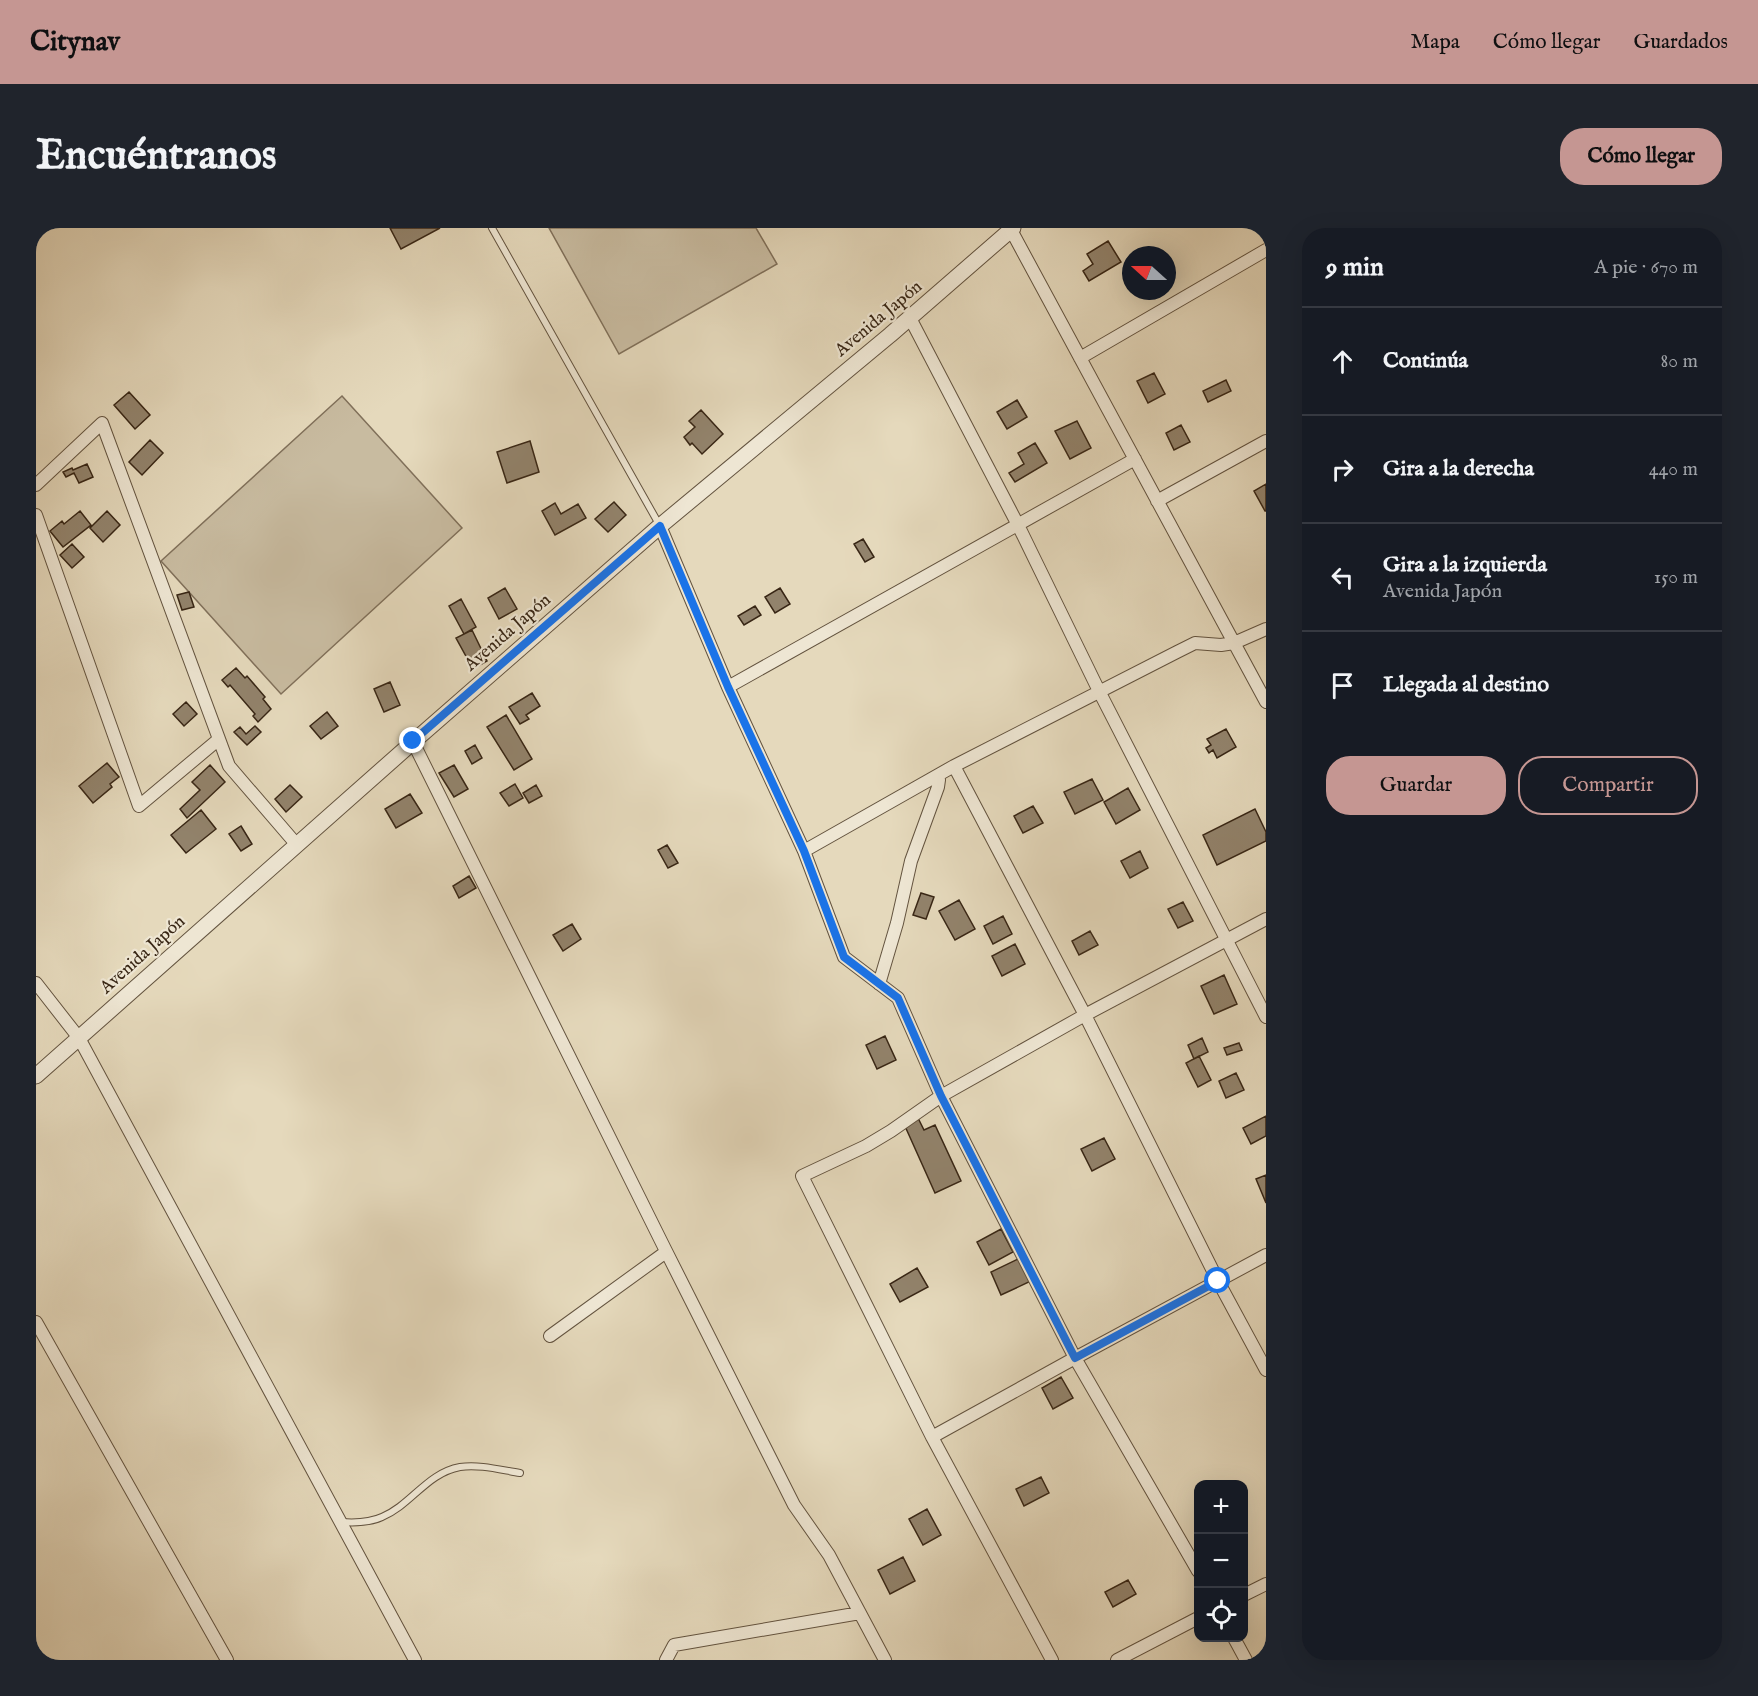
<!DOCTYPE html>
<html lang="es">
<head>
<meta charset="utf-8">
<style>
	:root { --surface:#171b24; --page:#20242c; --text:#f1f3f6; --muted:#9ea1a6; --line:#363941; --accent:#c59692 }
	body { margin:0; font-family:"IM FELL English",serif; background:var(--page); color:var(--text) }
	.controls { position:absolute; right:18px; bottom:18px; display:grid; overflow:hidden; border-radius:12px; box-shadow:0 6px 24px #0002 }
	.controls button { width:54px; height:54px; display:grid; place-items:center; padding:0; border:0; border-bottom:2px solid var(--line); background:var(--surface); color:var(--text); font:30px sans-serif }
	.compass { position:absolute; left:1086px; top:18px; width:54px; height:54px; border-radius:50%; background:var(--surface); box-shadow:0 6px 24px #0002; rotate:291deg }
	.stop { position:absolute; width:18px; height:18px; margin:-14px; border:4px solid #1a73e8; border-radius:50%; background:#fff }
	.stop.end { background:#1a73e8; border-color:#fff; box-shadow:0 2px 6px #0008 }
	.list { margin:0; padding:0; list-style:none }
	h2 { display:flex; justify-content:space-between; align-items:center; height:78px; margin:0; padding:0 24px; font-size:26px }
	h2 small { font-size:20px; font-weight:400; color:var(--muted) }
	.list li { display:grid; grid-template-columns:39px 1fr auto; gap:18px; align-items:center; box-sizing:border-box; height:108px; padding:0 24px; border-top:2px solid var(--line) }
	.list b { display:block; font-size:22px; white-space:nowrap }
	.list p { margin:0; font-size:20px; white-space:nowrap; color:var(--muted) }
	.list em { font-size:20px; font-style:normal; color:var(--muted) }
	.actions { display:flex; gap:12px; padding:18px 24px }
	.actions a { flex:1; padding:14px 0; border:2px solid var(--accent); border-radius:24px; text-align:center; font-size:21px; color:var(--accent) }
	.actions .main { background:var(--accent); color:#111 }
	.icon { flex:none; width:33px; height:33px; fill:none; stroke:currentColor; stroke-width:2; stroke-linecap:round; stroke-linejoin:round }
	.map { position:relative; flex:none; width:1230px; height:1432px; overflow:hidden; border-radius:24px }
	header { display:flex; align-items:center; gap:36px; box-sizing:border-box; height:84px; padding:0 30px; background:var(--accent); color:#111 }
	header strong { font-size:28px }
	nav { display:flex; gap:33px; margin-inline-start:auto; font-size:21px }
	.intro { display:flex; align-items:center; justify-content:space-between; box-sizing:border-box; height:144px; padding:0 36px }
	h1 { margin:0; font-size:42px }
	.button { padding:15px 27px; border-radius:24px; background:var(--accent); color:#111; font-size:21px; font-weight:700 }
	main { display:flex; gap:36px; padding:0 36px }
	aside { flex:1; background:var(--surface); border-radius:24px; box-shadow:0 6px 24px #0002 }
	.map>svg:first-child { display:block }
	.green { fill:#c8bba0; stroke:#80705a; stroke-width:1.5 }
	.building { fill:#92836c; stroke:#382615; stroke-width:1.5 }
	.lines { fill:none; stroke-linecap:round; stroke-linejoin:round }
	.service-casing { stroke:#63533f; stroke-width:8 }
	.minor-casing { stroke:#63533f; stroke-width:14 }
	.tertiary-casing { stroke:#63533f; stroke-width:17 }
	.service { stroke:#eee6d3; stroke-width:6 }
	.minor { stroke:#eee6d3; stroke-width:12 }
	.tertiary { stroke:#eee6d3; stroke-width:15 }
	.route { stroke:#1a73e8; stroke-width:8 }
	.labels { text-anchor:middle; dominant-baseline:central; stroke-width:4.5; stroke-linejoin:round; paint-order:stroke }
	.street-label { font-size:18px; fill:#382615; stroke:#eee6d3 }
</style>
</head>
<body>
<header>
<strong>Citynav</strong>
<nav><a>Mapa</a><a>Cómo llegar</a><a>Guardados</a></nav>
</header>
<div class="intro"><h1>Encuéntranos</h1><a class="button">Cómo llegar</a></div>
<main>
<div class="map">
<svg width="1230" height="1432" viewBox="0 0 1230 1432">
	<rect width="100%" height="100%" fill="#e5d9bc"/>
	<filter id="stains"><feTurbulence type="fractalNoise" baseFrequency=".00333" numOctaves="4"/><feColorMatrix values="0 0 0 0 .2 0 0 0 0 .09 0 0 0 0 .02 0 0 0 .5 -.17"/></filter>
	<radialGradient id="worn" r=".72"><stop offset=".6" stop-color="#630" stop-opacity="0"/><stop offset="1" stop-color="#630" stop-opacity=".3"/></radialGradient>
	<path class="green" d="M 513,0 L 720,0 L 741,36 L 583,126 Z
		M 306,168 L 426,300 L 245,466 L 125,333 Z"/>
	<path class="building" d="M 354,0 L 404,0 L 365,21 Z
		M 1072,13 L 1085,34 L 1053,53 L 1047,43 L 1057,36 L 1051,26 Z
		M 1118,145 L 1129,166 L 1112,175 L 1101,153 Z
		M 1190,152 L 1195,163 L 1172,174 L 1167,163 Z
		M 93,164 L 114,187 L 99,201 L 78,177 Z
		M 981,172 L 991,189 L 971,201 L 961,184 Z
		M 665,182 L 687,206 L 666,226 L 656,215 L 654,217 L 648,209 L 659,199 L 653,193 Z
		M 1041,193 L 1055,220 L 1034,231 L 1019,203 Z
		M 1145,197 L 1154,214 L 1138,222 L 1130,205 Z
		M 114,212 L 127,225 L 106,247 L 93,234 Z
		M 494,213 L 503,244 L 471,255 L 461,224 Z
		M 999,215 L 1011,235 L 979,254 L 973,245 L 988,236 L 982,225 Z
		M 51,236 L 57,249 L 43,255 L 38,245 L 30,249 L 27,244 L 36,240 L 37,242 Z
		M 1230,256 L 1230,283 L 1229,283 L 1218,263 Z
		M 578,274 L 590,287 L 572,304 L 559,291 Z
		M 519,275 L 525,286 L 542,276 L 550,290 L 519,307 L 506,283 Z
		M 44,283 L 55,297 L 27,319 L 14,303 L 26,293 L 28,296 Z
		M 71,283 L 84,297 L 67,314 L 54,300 Z
		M 827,311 L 838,329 L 829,334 L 818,316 Z
		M 36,316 L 48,329 L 36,340 L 24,327 Z
		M 469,360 L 481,381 L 463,391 L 452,370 Z
		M 744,360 L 754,376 L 739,385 L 729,369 Z
		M 153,364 L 158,379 L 146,382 L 141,367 Z
		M 425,371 L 440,399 L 428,406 L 413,378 Z
		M 719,378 L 725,387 L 708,397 L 702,388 Z
		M 436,402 L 451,433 L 437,441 L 420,410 Z
		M 200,440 L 209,450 L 211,448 L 229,469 L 227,471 L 235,481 L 222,494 L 217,488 L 219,486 L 194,457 L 192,459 L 186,452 Z
		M 354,454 L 364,477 L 348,484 L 338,461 Z
		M 496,465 L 504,478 L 490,487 L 493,491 L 484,496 L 473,479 Z
		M 150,474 L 161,486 L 148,498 L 137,486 Z
		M 291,484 L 302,498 L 285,511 L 274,498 Z
		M 470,487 L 496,531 L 478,542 L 451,499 Z
		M 219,498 L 225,504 L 211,517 L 198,504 L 204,499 L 210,506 Z
		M 1190,501 L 1200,519 L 1181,530 L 1177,522 L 1173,525 L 1170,520 L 1175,517 L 1171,511 Z
		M 439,517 L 446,530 L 436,536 L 429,523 Z
		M 71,535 L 83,549 L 74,556 L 76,559 L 57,575 L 43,558 Z
		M 174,537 L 189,554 L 151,590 L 144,581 L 164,562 L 156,554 Z
		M 418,537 L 432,561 L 418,569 L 403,545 Z
		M 1056,551 L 1067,572 L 1039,586 L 1028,564 Z
		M 479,556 L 487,570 L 473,578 L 464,565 Z
		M 254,557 L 266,569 L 250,584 L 239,571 Z
		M 500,557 L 506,568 L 493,575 L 487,565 Z
		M 1092,560 L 1104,582 L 1080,596 L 1068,574 Z
		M 374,566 L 386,585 L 360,600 L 349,581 Z
		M 997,578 L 1007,595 L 987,605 L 978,588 Z
		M 1219,581 L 1230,604 L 1230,613 L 1181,637 L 1167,607 Z
		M 165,582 L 180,601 L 150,625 L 135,607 Z
		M 205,598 L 216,616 L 205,623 L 193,606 Z
		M 631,617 L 642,635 L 632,640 L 622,622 Z
		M 1104,623 L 1112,640 L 1094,650 L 1085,633 Z
		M 433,648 L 440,660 L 423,670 L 417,658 Z
		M 885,665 L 898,669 L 890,691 L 877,687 Z
		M 923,672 L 939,701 L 919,712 L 903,683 Z
		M 1147,674 L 1157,693 L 1142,700 L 1132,681 Z
		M 967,688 L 976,706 L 957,716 L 948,698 Z
		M 536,696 L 545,711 L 527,723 L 517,707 Z
		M 1054,703 L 1062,717 L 1043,727 L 1036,713 Z
		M 979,716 L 989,736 L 966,748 L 956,728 Z
		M 1188,747 L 1201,776 L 1178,786 L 1165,758 Z
		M 849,808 L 860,832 L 841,841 L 830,817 Z
		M 1166,810 L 1172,824 L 1158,831 L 1152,817 Z
		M 1203,815 L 1206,822 L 1191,827 L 1188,820 Z
		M 1163,828 L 1175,852 L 1162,859 L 1150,835 Z
		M 1200,845 L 1208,862 L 1190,870 L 1183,853 Z
		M 1230,888 L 1230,908 L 1215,916 L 1207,900 Z
		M 882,890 L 888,902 L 899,897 L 925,953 L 899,965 L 868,896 Z
		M 1068,910 L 1079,931 L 1056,943 L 1045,921 Z
		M 1230,947 L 1230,975 L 1220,951 Z
		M 965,1001 L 977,1024 L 953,1037 L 941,1014 Z
		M 984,1030 L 995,1053 L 965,1067 L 955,1044 Z
		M 881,1040 L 892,1059 L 864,1074 L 854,1056 Z
		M 1025,1149 L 1037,1170 L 1017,1181 L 1006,1160 Z
		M 1005,1249 L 1013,1265 L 988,1278 L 980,1261 Z
		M 891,1281 L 905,1307 L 887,1317 L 873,1291 Z
		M 867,1329 L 879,1353 L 854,1366 L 842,1342 Z
		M 1092,1352 L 1100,1366 L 1077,1379 L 1069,1364 Z"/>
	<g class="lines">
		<g class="service-casing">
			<path id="service" d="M 456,0 L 624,298
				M 305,1294 C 319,1295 333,1295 346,1289 C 375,1277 391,1245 424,1239 C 443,1236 465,1242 484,1245"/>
		</g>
		<g class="minor-casing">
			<path id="minor" d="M 975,2 L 1230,474
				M 874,90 L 982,297 L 1063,463 L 1230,789
				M 1044,130 L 1230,22
				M 0,257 L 66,195 L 193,538 L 261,617
				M 1121,273 L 1230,213
				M 0,287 L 103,578 L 183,511
				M 624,298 L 692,459 L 768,623 L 808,729 L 862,770 L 905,868 L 1039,1130 L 1162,1343
				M 692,459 L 1099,231
				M 377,514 L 629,1021 L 758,1277 L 793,1327 L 849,1432
				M 918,538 L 1049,787 L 1182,1053 L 1230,1142
				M 768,623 L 918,538 L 1141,424 L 1159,415 L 1185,417 L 1198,415 L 1230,401
				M 0,755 L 43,810 L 379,1432
				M 843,756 L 861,695 L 875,633 L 902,559 L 903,552 L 902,547
				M 0,1094 L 191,1432
				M 514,1108 L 630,1024
				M 896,1209 L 1039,1130 L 1230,1027
				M 1208,1367 L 1230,1356
				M 1198,1410 L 1210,1432
				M 630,1432 L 638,1417 L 824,1385
				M 1016,1432 L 896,1209 L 766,948 L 830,918 L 855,903 L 905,868 L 1049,787 L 1230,691
				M 1081,1432 L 1162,1390"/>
		</g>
		<g class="tertiary-casing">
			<path id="tertiary" d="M 0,848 L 377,514 L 624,298 L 854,107 L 977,0"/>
		</g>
		<use href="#service" class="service"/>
		<use href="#minor" class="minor"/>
		<use href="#tertiary" class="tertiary"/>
	</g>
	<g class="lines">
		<path class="route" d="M 377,513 L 624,298 L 692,459 L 768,623 L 808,729 L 862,770 L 905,868 L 1039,1130 L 1182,1053"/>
	</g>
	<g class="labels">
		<g class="street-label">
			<text transform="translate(843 91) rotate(-40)">Avenida Japón</text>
			<text transform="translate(472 405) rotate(-41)">Avenida Japón</text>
			<text transform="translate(107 727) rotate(-42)">Avenida Japón</text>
		</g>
	</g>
	<rect width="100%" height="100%" filter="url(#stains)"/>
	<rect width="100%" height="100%" fill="url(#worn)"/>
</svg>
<div class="controls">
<button>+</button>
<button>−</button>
<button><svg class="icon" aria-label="locate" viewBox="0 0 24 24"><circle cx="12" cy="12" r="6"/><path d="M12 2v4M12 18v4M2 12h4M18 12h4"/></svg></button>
</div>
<svg class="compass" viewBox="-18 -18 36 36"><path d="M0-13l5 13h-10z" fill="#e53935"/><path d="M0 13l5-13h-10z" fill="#9ea1a6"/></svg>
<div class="stop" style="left:1182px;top:1053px"></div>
<div class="stop end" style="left:377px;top:513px"></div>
</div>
<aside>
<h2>9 min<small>A pie · 670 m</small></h2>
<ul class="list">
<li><svg class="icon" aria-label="ahead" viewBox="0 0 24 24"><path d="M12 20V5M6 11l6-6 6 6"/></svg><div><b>Continúa</b></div><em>80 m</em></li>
<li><svg class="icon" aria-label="right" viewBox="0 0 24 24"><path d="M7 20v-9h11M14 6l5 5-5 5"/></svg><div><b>Gira a la derecha</b></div><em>440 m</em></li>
<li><svg class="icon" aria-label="left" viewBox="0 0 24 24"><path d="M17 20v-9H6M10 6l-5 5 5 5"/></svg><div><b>Gira a la izquierda</b><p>Avenida Japón</p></div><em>150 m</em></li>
<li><svg class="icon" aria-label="arrive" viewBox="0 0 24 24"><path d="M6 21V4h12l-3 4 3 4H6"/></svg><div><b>Llegada al destino</b></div></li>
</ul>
<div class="actions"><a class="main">Guardar</a><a>Compartir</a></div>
</aside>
</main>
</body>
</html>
